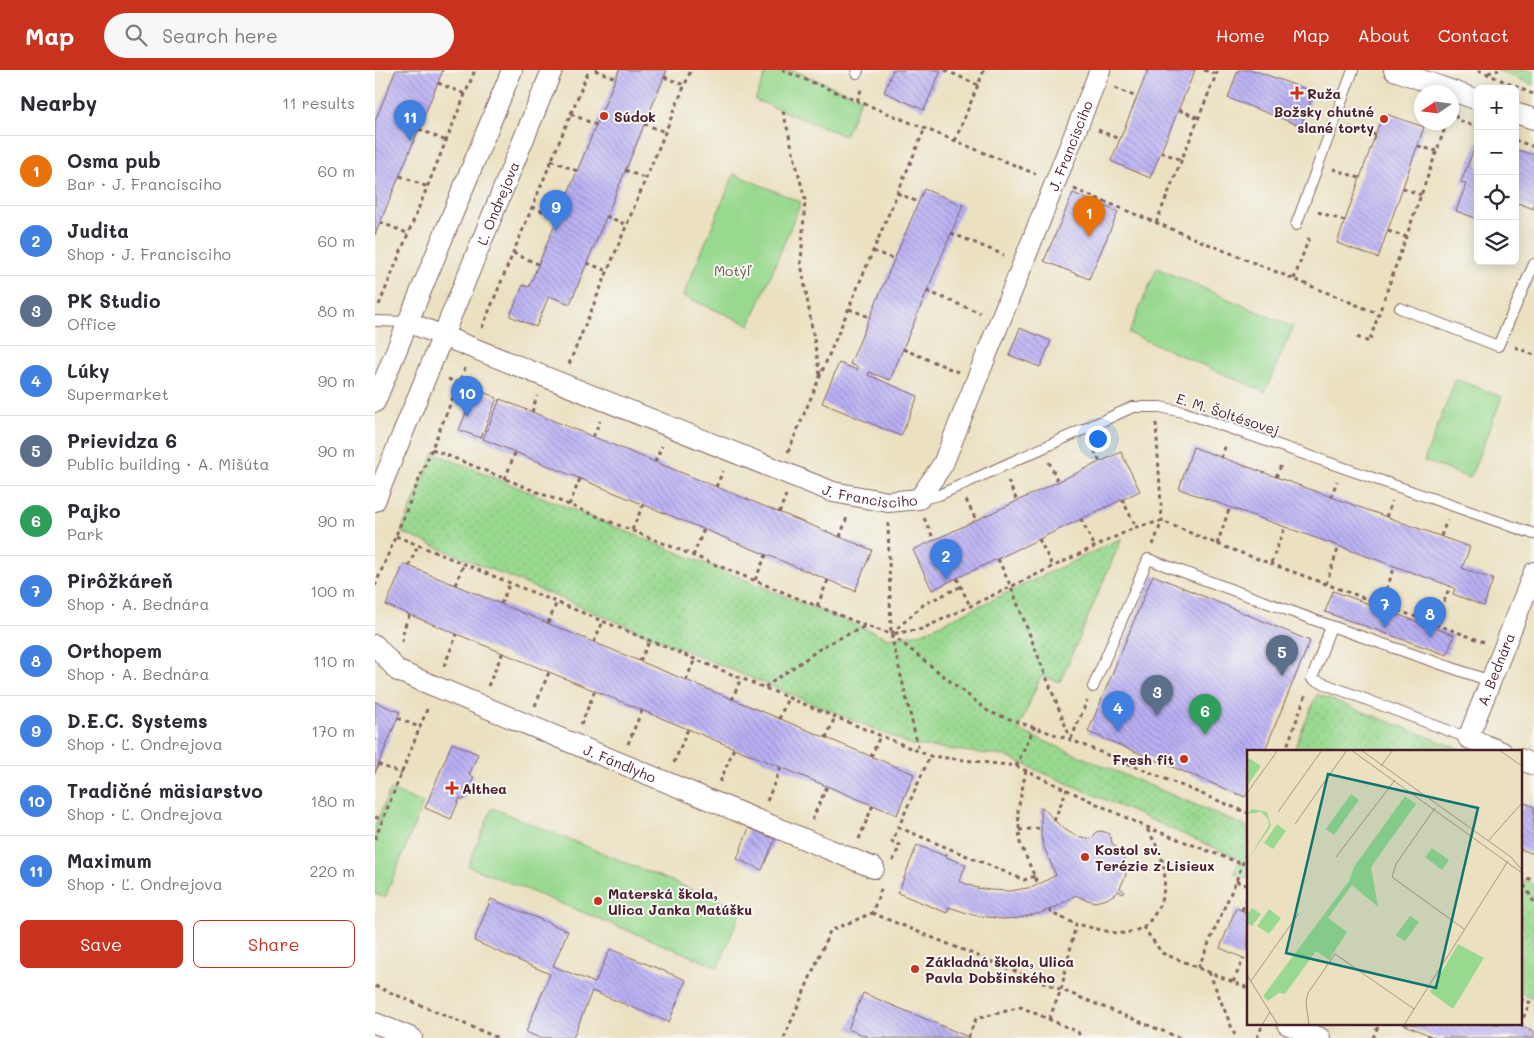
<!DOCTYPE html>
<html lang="en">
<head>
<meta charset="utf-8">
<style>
	:root { --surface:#fff; --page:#f7f7f7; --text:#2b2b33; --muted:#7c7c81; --line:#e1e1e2; --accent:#c8321e }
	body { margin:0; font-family:Mali,sans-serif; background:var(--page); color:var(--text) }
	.controls { position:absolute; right:15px; top:15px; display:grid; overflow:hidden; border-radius:8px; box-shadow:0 2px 12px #0003 }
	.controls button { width:45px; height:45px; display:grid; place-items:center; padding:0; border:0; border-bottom:1px solid var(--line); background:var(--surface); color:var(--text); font:25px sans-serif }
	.compass { position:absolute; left:1039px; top:15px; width:45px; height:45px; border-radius:50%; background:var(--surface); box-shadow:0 2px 12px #0003; rotate:257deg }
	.you { position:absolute; left:722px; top:368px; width:18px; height:18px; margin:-12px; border:4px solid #fff; border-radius:50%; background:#1a73e8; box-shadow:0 0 0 8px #1a73e833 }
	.badge { display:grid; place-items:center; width:32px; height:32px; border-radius:50%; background:var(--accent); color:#fff; font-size:16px; font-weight:700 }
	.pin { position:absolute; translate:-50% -41px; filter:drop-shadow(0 1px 2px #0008) }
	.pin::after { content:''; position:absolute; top:26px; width:18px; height:15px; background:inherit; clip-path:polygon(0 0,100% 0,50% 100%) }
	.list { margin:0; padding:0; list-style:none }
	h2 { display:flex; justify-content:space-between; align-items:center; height:65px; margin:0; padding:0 20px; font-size:21px }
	h2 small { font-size:16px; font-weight:400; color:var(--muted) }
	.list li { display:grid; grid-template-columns:32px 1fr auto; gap:15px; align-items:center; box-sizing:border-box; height:70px; padding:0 20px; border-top:1px solid var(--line) }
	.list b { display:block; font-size:19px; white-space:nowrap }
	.list p { margin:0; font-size:16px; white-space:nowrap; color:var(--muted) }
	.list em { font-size:16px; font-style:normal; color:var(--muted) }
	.actions { display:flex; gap:10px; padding:15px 20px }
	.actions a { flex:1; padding:11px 0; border:1px solid var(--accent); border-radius:8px; text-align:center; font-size:18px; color:var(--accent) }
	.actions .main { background:var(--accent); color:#fff }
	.icon { flex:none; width:28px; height:28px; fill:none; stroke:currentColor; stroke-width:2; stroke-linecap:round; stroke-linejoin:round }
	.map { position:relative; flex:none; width:1159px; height:968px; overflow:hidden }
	header { display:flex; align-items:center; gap:30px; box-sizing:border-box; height:70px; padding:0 25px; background:var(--accent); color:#fff }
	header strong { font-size:24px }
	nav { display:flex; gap:28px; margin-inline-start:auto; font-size:18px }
	.search { width:350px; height:45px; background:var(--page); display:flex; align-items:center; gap:12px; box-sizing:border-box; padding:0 18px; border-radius:28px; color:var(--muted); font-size:19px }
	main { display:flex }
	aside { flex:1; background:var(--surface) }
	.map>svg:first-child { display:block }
	.grass { fill:url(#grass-dots); stroke:#727c5d }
	.park { fill:#99d98f; stroke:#727c5d }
	.building { fill:url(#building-back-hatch) }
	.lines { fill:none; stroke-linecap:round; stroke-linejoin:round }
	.lane-casing { stroke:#826360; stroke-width:12 }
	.street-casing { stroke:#826360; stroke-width:22 }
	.path { stroke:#826360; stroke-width:3; stroke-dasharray:4 4; stroke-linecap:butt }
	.lane { stroke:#fff; stroke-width:10 }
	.street { stroke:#fff; stroke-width:20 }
	.poi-dot { fill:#c8321e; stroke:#f6f6f2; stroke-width:2 }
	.labels { text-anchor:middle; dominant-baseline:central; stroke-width:4; stroke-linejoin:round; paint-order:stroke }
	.poi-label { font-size:14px; font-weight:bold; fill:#4a1f2b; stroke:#f6f6f2; text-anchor:start }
	.street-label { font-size:14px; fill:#4a1f2b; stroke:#f6f6f2 }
	.park-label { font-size:14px; fill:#625749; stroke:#f6f6f2 }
	.inset-road { fill:none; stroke:#ab9385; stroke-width:1 }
	.view { fill:#0f766e; fill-opacity:0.15; stroke:#0f766e; stroke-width:2.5 }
	.inset-edge { fill:none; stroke:#4a1f2b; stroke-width:2.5 }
</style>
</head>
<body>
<header>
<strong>Map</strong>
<div class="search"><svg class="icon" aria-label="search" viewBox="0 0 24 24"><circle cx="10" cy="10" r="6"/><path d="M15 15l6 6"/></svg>Search here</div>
<nav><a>Home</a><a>Map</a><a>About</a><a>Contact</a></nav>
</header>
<main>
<aside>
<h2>Nearby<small>11 results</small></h2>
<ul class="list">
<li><span class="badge" style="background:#e8710a">1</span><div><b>Osma pub</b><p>Bar · J. Francisciho</p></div><em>60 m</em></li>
<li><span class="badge" style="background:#3f7fe0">2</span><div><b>Judita</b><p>Shop · J. Francisciho</p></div><em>60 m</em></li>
<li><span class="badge" style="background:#5c6f8a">3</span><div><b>PK Studio</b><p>Office</p></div><em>80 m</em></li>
<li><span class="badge" style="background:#3f7fe0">4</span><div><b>Lúky</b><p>Supermarket</p></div><em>90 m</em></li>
<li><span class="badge" style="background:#5c6f8a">5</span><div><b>Prievidza 6</b><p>Public building · A. Mišúta</p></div><em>90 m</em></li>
<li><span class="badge" style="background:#2e9e5b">6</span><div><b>Pajko</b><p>Park</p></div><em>90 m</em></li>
<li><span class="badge" style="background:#3f7fe0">7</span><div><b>Pirôžkáreň</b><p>Shop · A. Bednára</p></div><em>100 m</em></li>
<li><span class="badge" style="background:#3f7fe0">8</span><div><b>Orthopem</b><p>Shop · A. Bednára</p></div><em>110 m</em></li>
<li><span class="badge" style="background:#3f7fe0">9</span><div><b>D.E.C. Systems</b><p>Shop · Ľ. Ondrejova</p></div><em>170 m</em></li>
<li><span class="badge" style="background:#3f7fe0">10</span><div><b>Tradičné mäsiarstvo</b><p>Shop · Ľ. Ondrejova</p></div><em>180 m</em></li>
<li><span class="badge" style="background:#3f7fe0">11</span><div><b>Maximum</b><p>Shop · Ľ. Ondrejova</p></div><em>220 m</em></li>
</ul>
<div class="actions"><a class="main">Save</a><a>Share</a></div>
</aside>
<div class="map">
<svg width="1159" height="968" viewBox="0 0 1159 968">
	<defs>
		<pattern id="grass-dots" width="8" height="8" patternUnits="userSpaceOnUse" patternTransform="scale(1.25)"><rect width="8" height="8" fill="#99d98f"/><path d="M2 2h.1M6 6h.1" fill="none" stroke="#85ba7c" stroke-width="1.8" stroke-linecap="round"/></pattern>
		<pattern id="building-back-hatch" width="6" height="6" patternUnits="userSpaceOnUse" patternTransform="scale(1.25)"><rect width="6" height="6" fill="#b9b0f4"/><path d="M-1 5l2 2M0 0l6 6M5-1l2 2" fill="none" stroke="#988fc6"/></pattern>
	</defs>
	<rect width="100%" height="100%" fill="#f6f6f2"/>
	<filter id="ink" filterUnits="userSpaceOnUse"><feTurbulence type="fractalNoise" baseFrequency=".02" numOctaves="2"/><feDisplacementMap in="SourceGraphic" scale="10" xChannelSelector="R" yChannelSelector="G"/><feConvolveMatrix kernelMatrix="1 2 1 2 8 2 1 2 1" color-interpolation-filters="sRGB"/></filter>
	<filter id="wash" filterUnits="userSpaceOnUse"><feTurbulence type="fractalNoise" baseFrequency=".0096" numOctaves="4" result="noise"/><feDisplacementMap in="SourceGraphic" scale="20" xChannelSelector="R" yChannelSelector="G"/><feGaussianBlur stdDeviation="1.12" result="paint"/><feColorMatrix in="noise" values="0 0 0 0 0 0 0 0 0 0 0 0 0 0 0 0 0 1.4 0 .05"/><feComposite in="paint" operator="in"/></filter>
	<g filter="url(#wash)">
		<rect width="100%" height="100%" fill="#ebe1c1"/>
		<path class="grass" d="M 1120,0 L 1159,0 L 1159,15 Z
			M 59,383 L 513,568 L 547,563 L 747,468 L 685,612 L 666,606 L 643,660 L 873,757 L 873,809 L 859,804 L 865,789 L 630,686 L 537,675 L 26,462 Z
			M 942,624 L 1077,676 L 1093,682 L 918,682 Z
			M 1145,809 L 1159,814 L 1159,928 L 1145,923 Z"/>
		<path class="park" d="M 392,0 L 418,0 L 486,28 L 470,66 L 380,30 Z
			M 359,104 L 426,132 L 375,255 L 308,226 Z
			M 782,198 L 918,257 L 890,322 L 754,263 Z
			M 1081,309 L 1127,327 L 1095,408 L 1049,391 Z
			M 15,720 L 48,733 L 10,828 L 0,824 L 0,756 Z
			M 117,738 L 367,840 L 343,897 L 93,796 Z"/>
		<g id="blocks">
			<path class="building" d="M 21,0 L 68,0 L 0,165 L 0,51 Z
				M 244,0 L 292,0 L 195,234 L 174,226 L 161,257 L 135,246 L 148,215 L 154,217 Z
				M 518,0 L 566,0 L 549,40 L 509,22 Z
				M 773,0 L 820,0 L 775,108 L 736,91 Z
				M 863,0 L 878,0 L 939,22 L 926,56 L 853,28 Z
				M 1008,43 L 1049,57 L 1003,188 L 962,173 Z
				M 1103,69 L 1103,149 L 1081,141 L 1091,114 L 1086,112 Z
				M 1140,79 L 1159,85 L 1159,139 L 1143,133 L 1140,140 Z
				M 549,119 L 588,135 L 515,310 L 494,302 L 493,305 L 543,326 L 526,366 L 447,333 L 464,293 L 482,300 L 483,297 L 475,294 Z
				M 698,123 L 743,142 L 714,209 L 669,191 Z
				M 645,258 L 676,271 L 665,297 L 634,285 Z
				M 101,319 L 122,328 L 106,368 L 84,360 Z
				M 125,329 L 497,480 L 480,521 L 108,369 Z
				M 818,377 L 1095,477 L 1087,498 L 1118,509 L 1109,536 L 1078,524 L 1080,518 L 1075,516 L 804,419 Z
				M 746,382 L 765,421 L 557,520 L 538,480 Z
				M 29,494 L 539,704 L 522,745 L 11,535 Z
				M 778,505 L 935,571 L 889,682 L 873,682 L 873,721 L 870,727 L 713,662 Z
				M 958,521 L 1079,565 L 1072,585 L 950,542 Z
				M 0,632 L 25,642 L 0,703 Z
				M 77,673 L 103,684 L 94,705 L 99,707 L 89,730 L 85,728 L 76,749 L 50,738 Z
				M 1150,733 L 1159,737 L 1159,784 L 1145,779 L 1145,744 Z
				M 666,738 L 668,738 L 687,758 L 701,766 L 717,769 L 721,762 L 726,761 L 733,763 L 736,768 L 737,773 L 744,780 L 749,789 L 751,805 L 745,818 L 750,822 L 748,824 L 744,821 L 732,829 L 720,832 L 706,828 L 701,825 L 683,836 L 666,843 L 643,848 L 628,849 L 598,845 L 574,837 L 572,843 L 523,823 L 542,775 L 570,786 L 572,783 L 571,787 L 591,795 L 584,811 L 602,818 L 615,820 L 635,821 L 658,817 L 670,811 L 681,805 L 668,775 L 666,765 Z
				M 374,758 L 400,769 L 387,800 L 362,789 Z
				M 116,829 L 193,861 L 178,896 L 220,913 L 235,879 L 311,910 L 294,952 L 217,921 L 198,968 L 165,968 L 151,962 L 175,904 L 99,871 Z
				M 861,838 L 873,843 L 873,890 L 845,878 Z
				M 488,923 L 596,968 L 495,968 L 473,959 Z
				M 1028,954 L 1142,954 L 1159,961 L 1159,968 L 1061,968 Z"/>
		</g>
	</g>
	<g filter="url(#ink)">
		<use href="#blocks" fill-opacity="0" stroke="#826360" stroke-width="1"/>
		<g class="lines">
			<g class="lane-casing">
				<path id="lane" d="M 482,3 L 483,0
					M 921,155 L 978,0
					M 1025,238 L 1123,276 L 1159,194
					M 0,251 L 33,252
					M 546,429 L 564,425 L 758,337 L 785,337 L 808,342 L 1159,464
					M 718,617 L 773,489 L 956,556
					M 1093,668 L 937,609 L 956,556 L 1115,611"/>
			</g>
			<g class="street-casing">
				<g id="street">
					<path d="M 1019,0 L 1103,30"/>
					<path d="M 1140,43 L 1159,49"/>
					<path id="s1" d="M 33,252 L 458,422 L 513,432 L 544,429 L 568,394 L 725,0"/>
					<path d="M 0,332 L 137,0"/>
					<path id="s2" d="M 0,431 L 177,0"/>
					<path id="s3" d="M 0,575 L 23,601 L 499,798"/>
					<path id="s4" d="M 1127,682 L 1093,668 L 1159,502"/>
					<path d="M 1145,689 L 1159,695"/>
					<path d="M 0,953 L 37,968"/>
					<path d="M 912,954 L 945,968"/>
				</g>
			</g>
			<path class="path" d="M 220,0 L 240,8
				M 407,0 L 661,104
				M 570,0 L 603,15
				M 829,0 L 841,4
				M 1103,0 L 1158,24
				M 1113,3 L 1124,0
				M 289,7 L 309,15
				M 63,13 L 90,24
				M 740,18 L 762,27
				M 482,31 L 487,17
				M 804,40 L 824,48
				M 408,41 L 430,130 L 426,193 L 445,305
				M 196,44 L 221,55
				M 1080,45 L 1083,50 L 1103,57
				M 269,54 L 290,62
				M 974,57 L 1001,65
				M 44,59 L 71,71
				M 723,60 L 744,69
				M 1140,70 L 1159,77
				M 580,71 L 609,0
				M 1043,76 L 1061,81
				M 786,82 L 806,90
				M 176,90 L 202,101
				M 958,99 L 985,108
				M 250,100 L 271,109
				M 25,106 L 53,117
				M 1028,118 L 1046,125
				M 699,119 L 1004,244
				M 522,123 L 543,132
				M 157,137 L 183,148
				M 943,142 L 970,151
				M 231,146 L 252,155
				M 5,152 L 34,164
				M 781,153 L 843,0
				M 1013,161 L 1031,167
				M 576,163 L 629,185
				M 498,181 L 519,189
				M 138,183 L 163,194
				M 212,193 L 233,201
				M 919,209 L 935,165
				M 552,221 L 605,243
				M 1009,229 L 1072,52
				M 4,235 L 100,0
				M 474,239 L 494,247
				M 107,258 L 214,0
				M 982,267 L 994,272 L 1007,235
				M 1140,277 L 1159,285
				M 528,279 L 583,302
				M 194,294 L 316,0
				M 73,309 L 84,313
				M 157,342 L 162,326
				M 218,367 L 225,351
				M 716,373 L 725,392
				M 57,379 L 491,556 L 516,564 L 614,642 L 696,670 L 873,743
				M 413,382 L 550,58
				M 846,388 L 851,374
				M 280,392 L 287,376
				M 674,392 L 683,412
				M 901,407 L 907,393
				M 130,409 L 140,383
				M 633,411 L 642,431
				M 341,417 L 348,401
				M 956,427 L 962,411
				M 747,429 L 761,457
				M 591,430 L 601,450
				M 194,435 L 205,409
				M 404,443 L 411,425
				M 1011,447 L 1017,431
				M 549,448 L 559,470
				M 706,449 L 720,477
				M 513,453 L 516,564 L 544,681
				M 257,460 L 268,435
				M 21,466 L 555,686 L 641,696 L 769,756 L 867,794
				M 1066,466 L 1072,450
				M 465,467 L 472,447
				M 664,469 L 678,497
				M 842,474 L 855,437
				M 778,475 L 787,451 L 781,353
				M 318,486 L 329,459
				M 623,489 L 636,517 L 696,670
				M 896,493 L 910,457
				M 34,496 L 43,475
				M 582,508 L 595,536
				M 380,510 L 391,485
				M 951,514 L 964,476
				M 80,515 L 89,494
				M 0,516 L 91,296
				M 585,517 L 549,534 L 516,564 L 547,559 L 761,457 L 787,451 L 842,474 L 1109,572
				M 126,534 L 135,513
				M 1006,534 L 1020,496
				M 442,536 L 453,510
				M 173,553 L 182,532
				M 1060,554 L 1075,516
				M 27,572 L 29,558 L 35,544
				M 219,572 L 228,551
				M 265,591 L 275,570
				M 69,596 L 82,564
				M 311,610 L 320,589
				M 113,616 L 128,582
				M 390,617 L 452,574 L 491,556
				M 357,630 L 366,608
				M 160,636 L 174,602
				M 23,648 L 46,658
				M 404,649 L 413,628
				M 206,655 L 220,620
				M 451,668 L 460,647
				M 696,669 L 712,631
				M 253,674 L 267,640
				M 910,682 L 931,624
				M 496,687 L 505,666
				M 299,693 L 313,659
				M 3,694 L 27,704
				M 641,696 L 660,656
				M 651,700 L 643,740 L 645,773 L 663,814
				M 345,712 L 359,678
				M 392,731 L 406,697
				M 0,747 L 8,750
				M 437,750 L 452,716
				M 679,751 L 692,719
				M 523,757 L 649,810 L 660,806
				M 644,760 L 666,758
				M 0,769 L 53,637
				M 484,769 L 498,735
				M 518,791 L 525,775 L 517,772 L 555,686
				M 1145,805 L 1159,811
				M 1145,808 L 1159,832
				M 861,811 L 873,816
				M 675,839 L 676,843 L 701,854
				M 867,840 L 873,827
				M 497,843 L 805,968
				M 768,857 L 787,883 L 873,918
				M 823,898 L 861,811 L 873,779
				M 834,902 L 861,968
				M 858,912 L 869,888
				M 0,916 L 123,968
				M 1145,929 L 1159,934
				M 674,949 L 686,920 L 701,854 C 712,856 741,865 750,863 C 755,862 764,860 768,857 C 787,843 794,812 787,790 C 784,778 777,767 770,756
				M 1145,955 L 1155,933
				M 593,967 L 601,949 L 646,937 L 703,962 L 706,968
				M 409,968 L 455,861 L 497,843 L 507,817
				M 882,968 L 888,954
				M 998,968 L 1004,954
				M 1053,968 L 1054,965"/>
			<use href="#lane" class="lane"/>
			<use href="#street" class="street"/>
		</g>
	</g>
	<g class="poi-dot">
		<path d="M919.5 15.5h5v5h5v5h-5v5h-5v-5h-5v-5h5z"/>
		<circle cx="229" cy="46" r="5"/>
		<circle cx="1009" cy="49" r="5"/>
		<circle cx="809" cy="689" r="5"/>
		<path d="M74.5 710.5h5v5h5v5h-5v5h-5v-5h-5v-5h5z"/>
		<circle cx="710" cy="787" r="5"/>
		<circle cx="223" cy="831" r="5"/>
		<circle cx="540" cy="899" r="5"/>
	</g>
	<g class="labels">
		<g class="poi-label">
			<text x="932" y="23">Ruža</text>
			<text x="999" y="41" text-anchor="end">Božsky chutné<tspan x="999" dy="16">slané torty</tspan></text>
			<text x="239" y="46">Súdok</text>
			<text x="799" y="689" text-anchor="end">Fresh fit</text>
			<text x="87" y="718">Althea</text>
			<text x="720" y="779">Kostol sv.<tspan x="720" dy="16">Terézie z Lisieux</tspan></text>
			<text x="233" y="823">Materská škola,<tspan x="233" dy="16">Ulica Janka Matúšku</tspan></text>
			<text x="550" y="891">Základná škola, Ulica<tspan x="550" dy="16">Pavla Dobšinského</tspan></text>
		</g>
		<g class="street-label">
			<text stroke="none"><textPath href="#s1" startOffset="930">J. Francisciho</textPath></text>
			<text stroke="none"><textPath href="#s2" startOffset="322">Ľ. Ondrejova</textPath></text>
			<text transform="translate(853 344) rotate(18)">E. M. Šoltésovej</text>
			<text stroke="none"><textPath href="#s1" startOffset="495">J. Francisciho</textPath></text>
			<text stroke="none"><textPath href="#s4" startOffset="111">A. Bednára</textPath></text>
			<text stroke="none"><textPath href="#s3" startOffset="275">J. Fándlyho</textPath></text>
		</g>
		<g class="park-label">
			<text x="358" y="200">Motýľ</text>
		</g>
	</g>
	<g transform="translate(872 680)">
		<rect width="275" height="275" fill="#ebe1c1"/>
		<path d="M 158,46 L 169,54 L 124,117 L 131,157 L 105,135 L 81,168 L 100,182 L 82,210 L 69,201 L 38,244 L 32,243 L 21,251 L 16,246 L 102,131 L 107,117 ZM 211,194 L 237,208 L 206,259 L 183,242 Z" fill="#99d98f"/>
		<path d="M 2,8 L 14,16 L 0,36 L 0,12 ZM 104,44 L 112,50 L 87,85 L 79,79 ZM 5,59 L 20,62 L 24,76 L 0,111 L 22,75 L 21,69 L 14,62 L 0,64 ZM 30,74 L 39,81 L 26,99 L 17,93 ZM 185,98 L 202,110 L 195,120 L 178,107 ZM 5,158 L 14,164 L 5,176 L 0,173 L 0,165 ZM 22,159 L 34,168 L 22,184 L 10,176 ZM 163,166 L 172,172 L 158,191 L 149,185 Z" fill="#99d98f"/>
		<path class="inset-road" d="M 104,0 L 275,123M 114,0 L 264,107 L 275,120M 252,0 L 275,16M 134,16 L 146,0M 0,43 L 31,0M 188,58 L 149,114 L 145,127 L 217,179M 31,62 L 75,0M 48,74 L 100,0M 241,91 L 275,53M 89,107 L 148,30M 0,225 L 31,275M 4,231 L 52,163M 15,275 L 23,262M 62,275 L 59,252 L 61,243 L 88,204 L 167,259M 157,275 L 261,111"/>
		<path class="view" d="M 81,24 L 231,58 L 189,238 L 39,203 Z"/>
		<rect width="275" height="275" class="inset-edge"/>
	</g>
</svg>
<div class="controls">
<button>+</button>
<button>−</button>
<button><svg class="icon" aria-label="locate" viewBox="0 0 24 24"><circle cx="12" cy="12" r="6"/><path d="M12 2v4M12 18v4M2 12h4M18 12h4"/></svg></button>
<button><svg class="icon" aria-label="layers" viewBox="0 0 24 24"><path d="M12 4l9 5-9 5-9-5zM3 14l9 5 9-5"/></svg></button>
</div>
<svg class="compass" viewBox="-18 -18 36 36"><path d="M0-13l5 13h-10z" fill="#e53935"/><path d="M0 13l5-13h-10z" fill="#7c7c81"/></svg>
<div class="you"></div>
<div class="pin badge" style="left:714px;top:167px;background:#e8710a">1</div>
<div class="pin badge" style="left:571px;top:510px;background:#3f7fe0">2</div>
<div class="pin badge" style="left:782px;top:646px;background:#5c6f8a">3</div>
<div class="pin badge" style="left:743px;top:662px;background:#3f7fe0">4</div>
<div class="pin badge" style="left:907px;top:606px;background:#5c6f8a">5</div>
<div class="pin badge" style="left:830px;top:665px;background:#2e9e5b">6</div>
<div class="pin badge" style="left:1010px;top:558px;background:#3f7fe0">7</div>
<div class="pin badge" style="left:1055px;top:568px;background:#3f7fe0">8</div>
<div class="pin badge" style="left:181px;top:161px;background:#3f7fe0">9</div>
<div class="pin badge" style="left:92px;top:347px;background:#3f7fe0">10</div>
<div class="pin badge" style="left:35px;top:71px;background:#3f7fe0">11</div>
</div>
</main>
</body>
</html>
